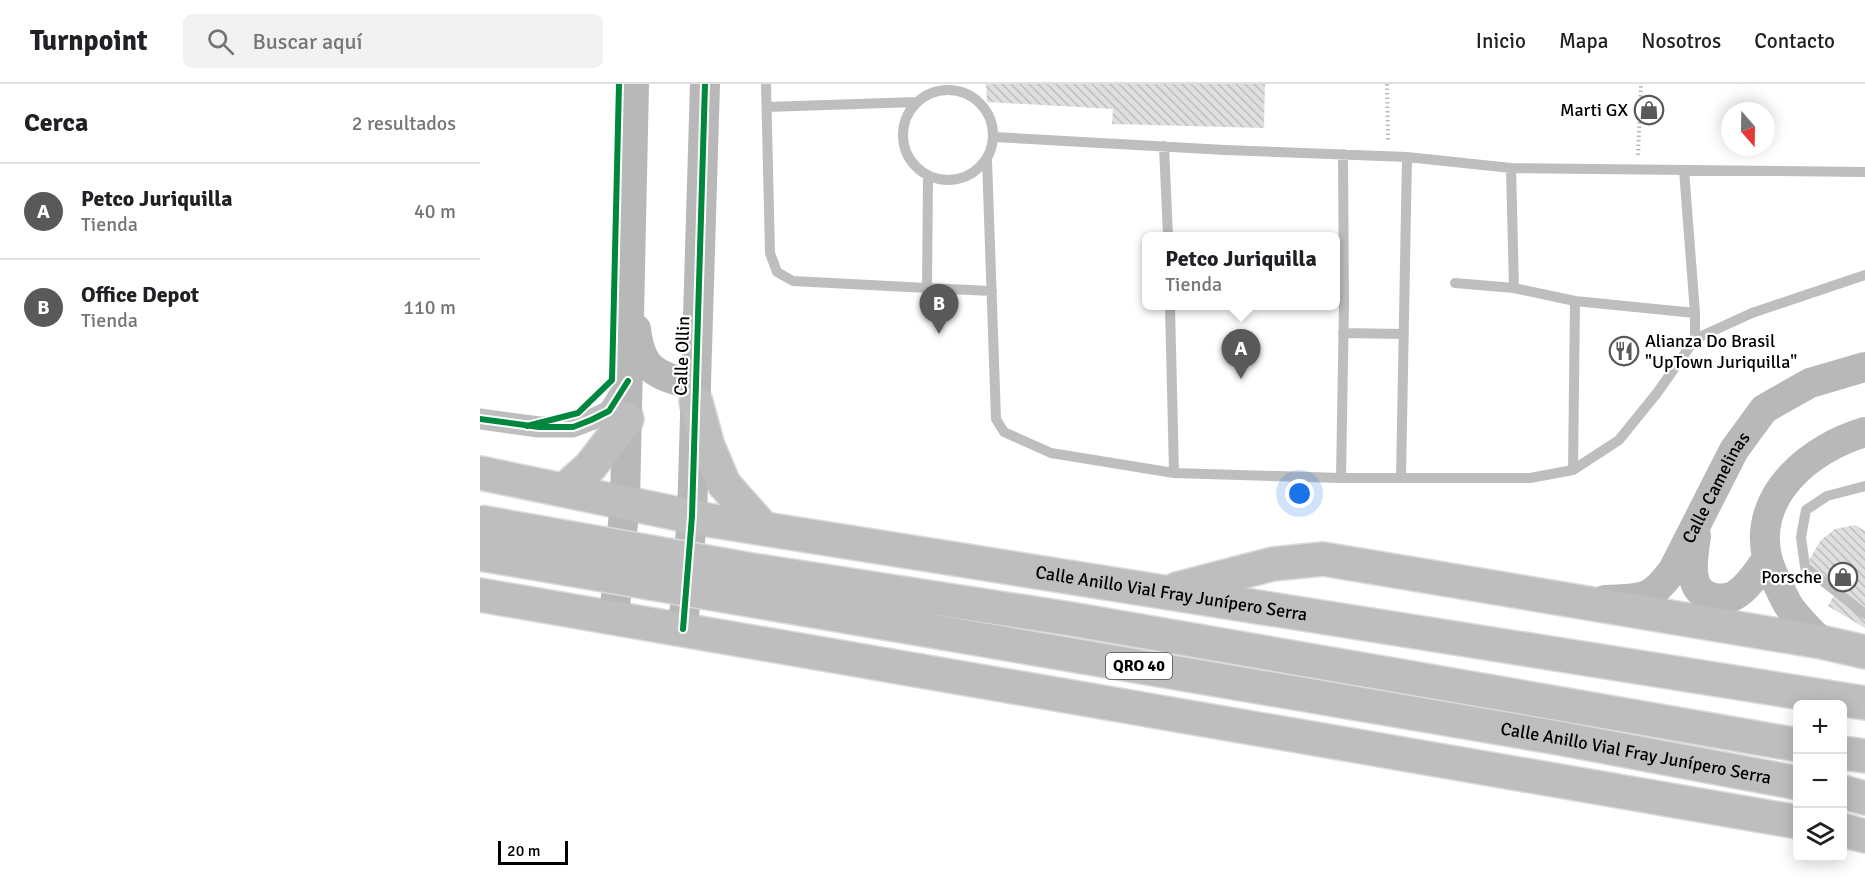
<!DOCTYPE html>
<html lang="es">
<head>
<meta charset="utf-8">
<style>
	:root { --surface:#fff; --page:#f2f2f2; --text:#202124; --muted:#757577; --line:#e0e0e0; --accent:#595959 }
	body { margin:0; font-family:Signika,sans-serif; background:var(--page); color:var(--text) }
	.controls { position:absolute; right:18px; bottom:18px; display:grid; overflow:hidden; border-radius:9px; box-shadow:0 3px 15px #0003 }
	.controls button { width:54px; height:54px; display:grid; place-items:center; padding:0; border:0; border-bottom:2px solid var(--line); background:var(--surface); color:var(--text); font:30px sans-serif }
	.compass { position:absolute; left:1241px; top:18px; width:54px; height:54px; border-radius:50%; background:var(--surface); box-shadow:0 3px 15px #0003; rotate:160deg }
	.scale { position:absolute; left:18px; bottom:15px; width:70px; box-sizing:border-box; padding-left:6px; border:3px solid #000; border-top:0; font-size:16px; line-height:21px; white-space:nowrap; color:#000; -webkit-text-stroke:4px #fff; paint-order:stroke }
	.you { position:absolute; left:820px; top:410px; width:21px; height:21px; margin:-15px; border:4px solid #fff; border-radius:50%; background:#1a73e8; box-shadow:0 0 0 9px #1a73e833 }
	.badge { display:grid; place-items:center; width:39px; height:39px; border-radius:50%; background:var(--accent); color:#fff; font-size:20px; font-weight:700 }
	.pin { position:absolute; translate:-50% -50px; filter:drop-shadow(0 2px 3px #0008) }
	.pin::after { content:''; position:absolute; top:32px; width:21px; height:18px; background:inherit; clip-path:polygon(0 0,100% 0,50% 100%) }
	.popup { position:absolute; left:662px; top:148px; width:198px; height:78px; box-sizing:border-box; display:grid; place-content:center; border-radius:9px; background:var(--surface); filter:drop-shadow(0 2px 4px #0005); font-size:20px; white-space:nowrap; color:var(--muted) }
	.popup b { font-size:22px; color:var(--text) }
	.popup::after { content:''; position:absolute; left:50%; top:100%; margin-left:-12px; border:12px solid transparent; border-top-color:var(--surface) }
	.list { margin:0; padding:0; list-style:none }
	h2 { display:flex; justify-content:space-between; align-items:center; height:78px; margin:0; padding:0 24px; font-size:26px }
	h2 small { font-size:20px; font-weight:400; color:var(--muted) }
	.list li { display:grid; grid-template-columns:39px 1fr auto; gap:18px; align-items:center; box-sizing:border-box; height:96px; padding:0 24px; border-top:2px solid var(--line) }
	.list b { display:block; font-size:22px; white-space:nowrap }
	.list p { margin:0; font-size:20px; white-space:nowrap; color:var(--muted) }
	.list em { font-size:20px; font-style:normal; color:var(--muted) }
	.icon { flex:none; width:33px; height:33px; fill:none; stroke:currentColor; stroke-width:2; stroke-linecap:round; stroke-linejoin:round }
	.map { position:relative; flex:none; width:1385px; height:796px; overflow:hidden }
	header { display:flex; align-items:center; gap:36px; box-sizing:border-box; height:84px; padding:0 30px; background:var(--surface); border-bottom:2px solid var(--line) }
	header strong { font-size:28px }
	nav { display:flex; gap:33px; margin-inline-start:auto; font-size:21px }
	.search { width:420px; height:54px; background:var(--page); display:flex; align-items:center; gap:15px; box-sizing:border-box; padding:0 21px; border-radius:9px; color:var(--muted); font-size:22px }
	main { display:flex }
	aside { flex:1; background:var(--surface) }
	.map>svg:first-child { display:block }
	.building { fill:url(#building-back-hatch) }
	.lines { fill:none; stroke-linecap:round; stroke-linejoin:round }
	.highway-casing { stroke:#dbdbdb; stroke-width:36 }
	.path { stroke:#b9b9b9; stroke-width:4; stroke-dasharray:1.5 3; stroke-linecap:butt }
	.lane { stroke:#bebebe; stroke-width:10 }
	.street { stroke:#bebebe; stroke-width:21 }
	.secondary { stroke:#b8b8b8; stroke-width:30 }
	.highway { stroke:#bebebe; stroke-width:33 }
	.highway-bridge-casing { stroke:#dbdbdb; stroke-width:36; stroke-linecap:butt }
	.highway-bridge { stroke:#bebebe; stroke-width:33 }
	.cycleway-casing { stroke:#fff; stroke-width:10 }
	.cycleway { stroke:#00873e; stroke-width:6 }
	.labels { text-anchor:middle; dominant-baseline:central; stroke-width:4.5; stroke-linejoin:round; paint-order:stroke }
	.shield { fill:#fff; stroke:#4c4c4c; stroke-width:1.5 }
	.shield-label { font-size:16px; font-weight:bold; fill:#000 }
	.poi-label { font-size:18px; fill:#000; stroke:#fff; text-anchor:end }
	.street-label { font-size:18px; fill:#000; stroke:#fff }
</style>
</head>
<body>
<header>
<strong>Turnpoint</strong>
<div class="search"><svg class="icon" aria-label="search" viewBox="0 0 24 24"><circle cx="10" cy="10" r="6"/><path d="M15 15l6 6"/></svg>Buscar aquí</div>
<nav><a>Inicio</a><a>Mapa</a><a>Nosotros</a><a>Contacto</a></nav>
</header>
<main>
<aside>
<h2>Cerca<small>2 resultados</small></h2>
<ul class="list">
<li><span class="badge">A</span><div><b>Petco Juriquilla</b><p>Tienda</p></div><em>40 m</em></li>
<li><span class="badge">B</span><div><b>Office Depot</b><p>Tienda</p></div><em>110 m</em></li>
</ul>
</aside>
<div class="map">
<svg width="1385" height="796" viewBox="0 0 1385 796">
	<defs>
		<pattern id="building-back-hatch" width="6" height="6" patternUnits="userSpaceOnUse" patternTransform="scale(1.5)"><rect width="6" height="6" fill="#dfdfdf"/><path d="M-1 5l2 2M0 0l6 6M5-1l2 2" fill="none" stroke="#bebebe"/></pattern>
	</defs>
	<rect width="100%" height="100%" fill="#fff"/>
	<path class="building" d="M 506,0 L 785,0 L 784,44 L 632,40 L 633,25 L 507,18 Z
		M 1375,441 L 1385,447 L 1385,544 L 1348,522 L 1359,503 L 1325,483 L 1341,456 L 1355,445 Z"/>
	<g class="lines">
		<g class="highway-casing">
			<g id="highway">
				<path d="M 216,318 L 228,362 L 244,400 L 283,444"/>
				<path id="s2" d="M 0,389 L 228,436 L 1385,619"/>
				<path d="M 84,406 L 110,383 L 147,335"/>
				<path d="M 697,505 L 793,480 L 843,475 L 1341,558 L 1385,568"/>
				<path d="M 0,511 L 1318,738"/>
				<path d="M 1362,669 L 1385,672"/>
				<path d="M 1362,708 L 1385,714"/>
				<path d="M 1362,746 L 1385,752"/>
			</g>
		</g>
		<path class="path" d="M 907,0 L 908,56
			M 1158,71 L 1161,0"/>
		<path class="lane" d="M 286,0 L 290,169 L 297,188 L 313,197 L 447,204
			M423 51a45 45 0 1 1 90 0a45 45 0 1 1-90 0Z
			M 287,23 L 436,18
			M 514,53 L 745,66 L 927,73 L 1031,84 L 1385,88
			M 684,62 L 688,152
			M 507,76 L 516,335 L 524,348 L 571,369 L 694,389 L 861,394 L 1050,394 L 1093,386 L 1139,356 L 1177,309 L 1215,255 L 1272,229 L 1385,191
			M 1031,84 L 1034,204
			M 1204,86 L 1215,229 L 1215,255
			M 448,92 L 447,204 L 512,207
			M 975,199 L 1034,204 L 1095,217 L 1215,229
			M 690,222 L 694,389
			M 863,249 L 924,250
			M 1093,386 L 1095,217
			M 861,394 L 864,219 L 863,70
			M 921,394 L 927,73
			M 1385,402 L 1347,412 L 1326,426 L 1321,453 L 1325,483 L 1385,530"/>
		<path class="street" d="M 0,335 L 59,343 L 93,343 L 111,336 L 129,327 L 147,298"/>
		<g class="secondary">
			<path d="M 156,245 C 161,289 178,291 216,302"/>
			<path d="M 1216,452 C 1213,473 1205,510 1235,514 C 1243,515 1250,515 1257,510 C 1270,501 1278,487 1287,475"/>
			<path id="s1" d="M 1125,516 C 1163,514 1169,518 1193,486 L 1254,366 L 1284,325 L 1330,299 L 1385,283"/>
			<path d="M 134,533 L 145,418 L 154,0"/>
			<path d="M 203,545 L 212,432 L 225,0"/>
			<path d="M 1341,558 C 1330,546 1315,533 1307,519 C 1301,507 1290,487 1287,473 C 1273,410 1331,364 1385,348"/>
		</g>
		<use href="#highway" class="highway"/>
		<g class="highway-bridge-casing">
			<g id="highway-bridge">
				<path d="M 0,438 L 272,486 L 591,535 L 1318,661"/>
				<path id="s3" d="M 0,470 L 1078,654 L 1318,699"/>
			</g>
		</g>
		<use href="#highway-bridge" class="highway-bridge"/>
		<g class="cycleway-casing">
			<path id="cycleway" d="M 0,335 L 59,343 L 93,343 L 111,336 L 129,327 L 148,297
				M 47,342 L 98,329 L 132,296 L 139,0
				M 203,545 L 212,432 L 225,0"/>
		</g>
		<use href="#cycleway" class="cycleway"/>
	</g>
	<defs>
		<g id="shop-ring" transform="scale(1.5)"><circle r="9.5" fill="#fff" stroke="#595959" stroke-width="1.5"/><path d="M-5-2.5h2.3a2.7 3.5 0 0 1 5.4 0H5L5.5 6h-11ZM-1.5-2.5h3a1.5 2.3 0 0 0-3 0Z" fill="#595959"/></g>
		<g id="restaurant-ring" transform="scale(1.5)"><circle r="9.5" fill="#fff" stroke="#595959" stroke-width="1.5"/><path d="M-5-6h1v4h1v-4h1v4h1v-4h1v5L-1.5 .5V6h-2V.5L-5-1ZM5-6V6H3V1.5H1.5Q1.5-4 5-6Z" fill="#595959"/></g>
	</defs>
	<g fill-rule="evenodd">
		<use href="#shop-ring" x="1169" y="26"/>
		<use href="#restaurant-ring" x="1144" y="267"/>
		<use href="#shop-ring" x="1363" y="493"/>
	</g>
	<g class="labels">
		<rect class="shield" x="626" y="569" width="66" height="26" rx="4.5"/>
		<g class="shield-label">
			<text x="659" y="582">QRO 40</text>
		</g>
		<g class="poi-label">
			<text x="1148" y="26">Marti GX</text>
			<text x="1165" y="257" text-anchor="start">Alianza Do Brasil<tspan x="1165" dy="21">"UpTown Juriquilla"</tspan></text>
			<text x="1342" y="493">Porsche</text>
		</g>
		<g class="street-label">
			<text transform="translate(202 272) rotate(-88)">Calle Ollin</text>
			<text stroke="none"><textPath href="#s1" startOffset="172">Calle Camelinas</textPath></text>
			<text stroke="none"><textPath href="#s2" startOffset="702">Calle Anillo Vial Fray Junípero Serra</textPath></text>
			<text stroke="none"><textPath href="#s3" startOffset="1173">Calle Anillo Vial Fray Junípero Serra</textPath></text>
		</g>
	</g>
</svg>
<div class="controls">
<button>+</button>
<button>−</button>
<button><svg class="icon" aria-label="layers" viewBox="0 0 24 24"><path d="M12 4l9 5-9 5-9-5zM3 14l9 5 9-5"/></svg></button>
</div>
<svg class="compass" viewBox="-18 -18 36 36"><path d="M0-13l5 13h-10z" fill="#e53935"/><path d="M0 13l5-13h-10z" fill="#757577"/></svg>
<div class="scale">20 m</div>
<div class="you"></div>
<div class="pin badge" style="left:761px;top:295px">A</div>
<div class="popup"><b>Petco Juriquilla</b>Tienda</div>
<div class="pin badge" style="left:459px;top:250px">B</div>
</div>
</main>
</body>
</html>
